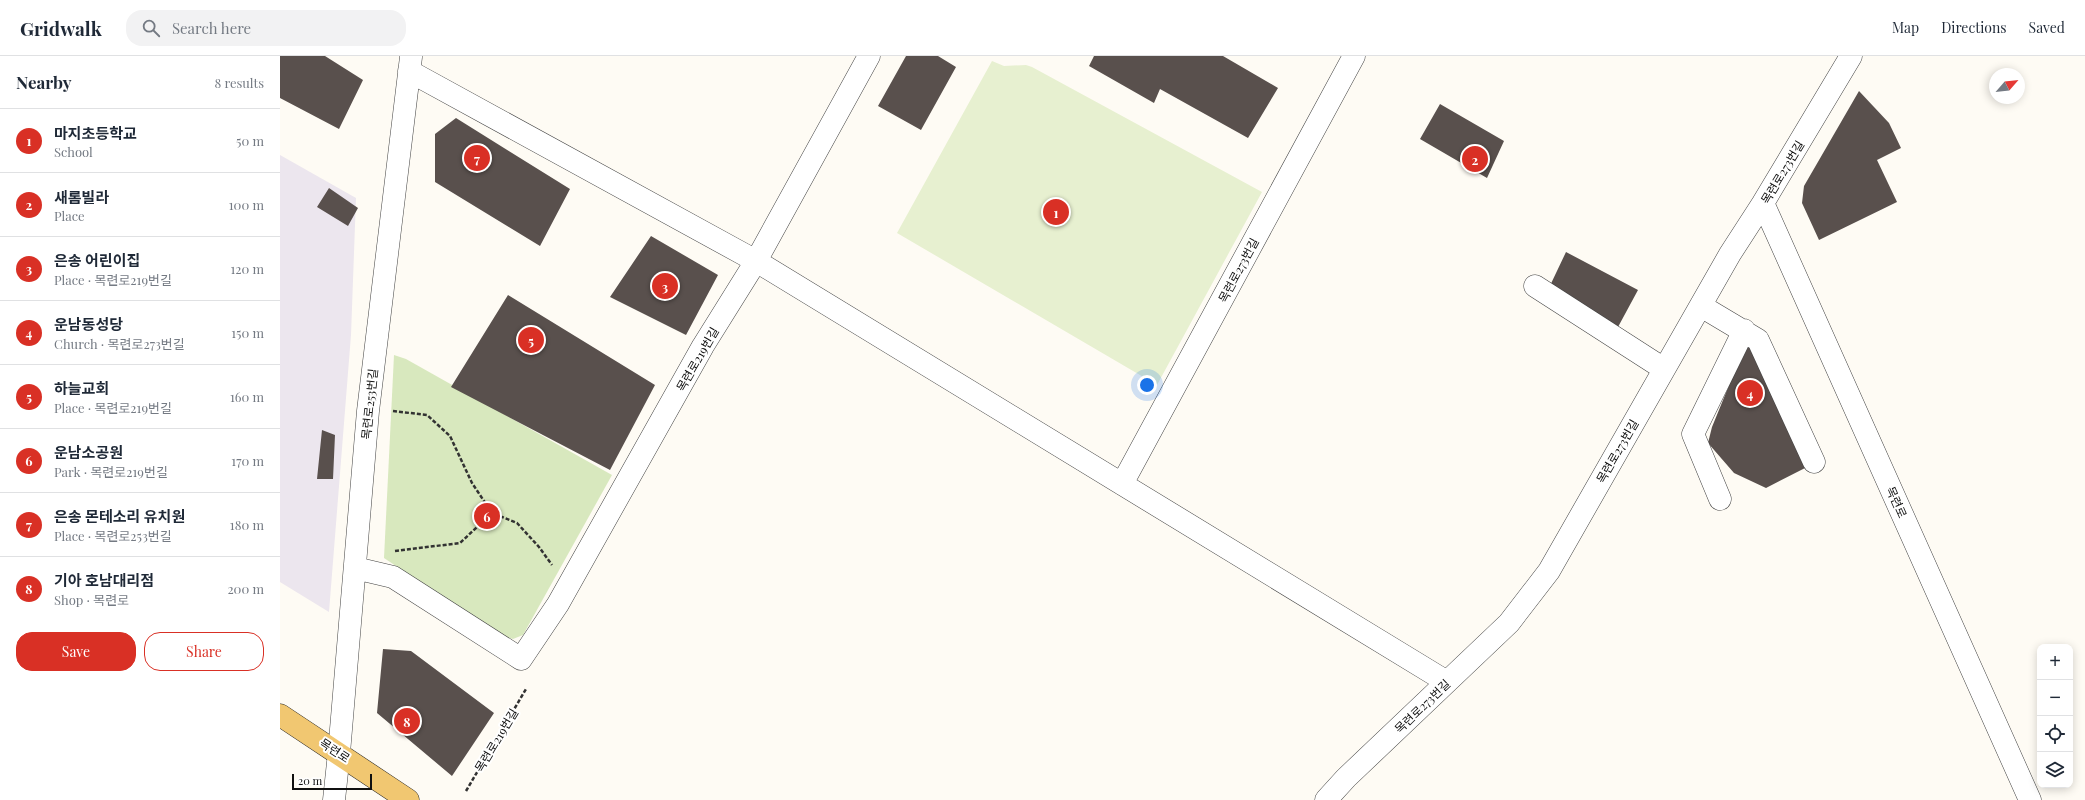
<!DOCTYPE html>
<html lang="en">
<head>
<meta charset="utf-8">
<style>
	:root { --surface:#fff; --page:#f2f2f3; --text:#1f2937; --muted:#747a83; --line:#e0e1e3; --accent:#d93025 }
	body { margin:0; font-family:"Playfair Display","Noto Sans KR",serif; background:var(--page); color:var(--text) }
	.controls { position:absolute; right:12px; bottom:12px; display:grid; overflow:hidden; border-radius:8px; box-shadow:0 2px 10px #0003 }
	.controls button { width:36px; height:36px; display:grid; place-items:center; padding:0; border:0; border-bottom:1px solid var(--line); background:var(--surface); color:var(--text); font:20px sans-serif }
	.compass { position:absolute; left:1709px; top:12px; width:36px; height:36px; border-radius:50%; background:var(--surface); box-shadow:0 2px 10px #0003; rotate:62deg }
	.scale { position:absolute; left:12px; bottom:10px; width:80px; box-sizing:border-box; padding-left:4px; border:2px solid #101010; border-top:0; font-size:11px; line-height:14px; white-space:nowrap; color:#101010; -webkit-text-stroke:3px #fff; paint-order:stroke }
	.you { position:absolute; left:867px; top:329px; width:14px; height:14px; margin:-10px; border:3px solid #fff; border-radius:50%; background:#1a73e8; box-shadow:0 0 0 6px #1a73e833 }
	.badge { display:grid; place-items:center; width:26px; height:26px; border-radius:50%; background:var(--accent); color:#fff; font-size:13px; font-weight:700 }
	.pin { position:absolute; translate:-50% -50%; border:2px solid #fff; box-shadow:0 1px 4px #0006 }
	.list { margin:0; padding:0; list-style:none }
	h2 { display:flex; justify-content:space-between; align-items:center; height:52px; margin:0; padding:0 16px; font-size:17px }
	h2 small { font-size:13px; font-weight:400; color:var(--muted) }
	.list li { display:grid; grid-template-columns:26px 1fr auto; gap:12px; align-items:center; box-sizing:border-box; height:64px; padding:0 16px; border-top:1px solid var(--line) }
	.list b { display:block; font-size:15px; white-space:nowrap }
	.list p { margin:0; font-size:13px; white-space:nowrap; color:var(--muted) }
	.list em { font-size:13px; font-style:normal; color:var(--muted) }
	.actions { display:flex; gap:8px; padding:12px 16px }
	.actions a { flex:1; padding:9px 0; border:1px solid var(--accent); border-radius:16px; text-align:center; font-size:14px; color:var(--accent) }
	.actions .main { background:var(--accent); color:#fff }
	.icon { flex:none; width:22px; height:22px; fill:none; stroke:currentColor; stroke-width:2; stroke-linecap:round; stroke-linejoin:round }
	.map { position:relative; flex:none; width:1805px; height:744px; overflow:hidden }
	header { display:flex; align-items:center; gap:24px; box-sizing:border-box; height:56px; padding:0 20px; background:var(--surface); border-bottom:1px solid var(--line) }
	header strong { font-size:19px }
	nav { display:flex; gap:22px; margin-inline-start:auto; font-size:14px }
	.search { width:280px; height:36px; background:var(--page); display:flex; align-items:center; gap:10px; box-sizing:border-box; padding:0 14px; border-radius:16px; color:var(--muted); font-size:15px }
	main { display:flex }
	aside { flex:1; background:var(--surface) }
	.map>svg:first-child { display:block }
	.industrial { fill:#ece6ee }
	.green { fill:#d8e8be }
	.pitch { fill:#e7f0d0 }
	.building { fill:#59504d }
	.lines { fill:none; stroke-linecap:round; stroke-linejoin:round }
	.minor-casing { stroke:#434343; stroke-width:23 }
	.major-casing { stroke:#212121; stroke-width:23 }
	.path { stroke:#323232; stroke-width:2.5; stroke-dasharray:4 2; stroke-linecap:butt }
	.minor { stroke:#fff; stroke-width:22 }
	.major { stroke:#f1c771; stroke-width:22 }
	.labels { text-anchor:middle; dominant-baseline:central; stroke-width:4; stroke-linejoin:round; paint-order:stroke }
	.street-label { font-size:12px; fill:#101010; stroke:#fff }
</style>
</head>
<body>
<header>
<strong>Gridwalk</strong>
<div class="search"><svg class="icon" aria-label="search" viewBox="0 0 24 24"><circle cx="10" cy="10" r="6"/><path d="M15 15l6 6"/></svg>Search here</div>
<nav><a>Map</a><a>Directions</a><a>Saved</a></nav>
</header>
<main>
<aside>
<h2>Nearby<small>8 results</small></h2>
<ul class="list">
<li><span class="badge">1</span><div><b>마지초등학교</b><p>School</p></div><em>50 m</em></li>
<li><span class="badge">2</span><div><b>새롬빌라</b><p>Place</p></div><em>100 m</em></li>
<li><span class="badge">3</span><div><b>은송 어린이집</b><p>Place · 목련로219번길</p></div><em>120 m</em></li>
<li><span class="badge">4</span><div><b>운남동성당</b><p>Church · 목련로273번길</p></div><em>150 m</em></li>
<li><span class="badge">5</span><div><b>하늘교회</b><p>Place · 목련로219번길</p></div><em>160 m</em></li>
<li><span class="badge">6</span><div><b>운남소공원</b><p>Park · 목련로219번길</p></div><em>170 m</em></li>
<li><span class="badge">7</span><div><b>은송 몬테소리 유치원</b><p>Place · 목련로253번길</p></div><em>180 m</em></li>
<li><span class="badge">8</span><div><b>기아 호남대리점</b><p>Shop · 목련로</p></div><em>200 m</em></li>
</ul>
<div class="actions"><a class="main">Save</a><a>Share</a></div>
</aside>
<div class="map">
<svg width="1805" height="744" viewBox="0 0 1805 744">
	<rect width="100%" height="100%" fill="#fefbf4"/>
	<path class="industrial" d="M 0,99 L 76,142 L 71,279 L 49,556 L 0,526 Z"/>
	<path class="green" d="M 114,299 L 126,303 L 332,419 L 243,579 L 233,583 L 219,579 L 104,502 Z"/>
	<path class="pitch" d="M 712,5 L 724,10 L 746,9 L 752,11 L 982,136 L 877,329 L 617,177 Z"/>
	<path class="building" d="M 0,0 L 45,0 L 83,24 L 59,73 L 0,42 Z
		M 626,0 L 658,0 L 676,11 L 641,74 L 598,50 Z
		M 814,0 L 943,0 L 998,32 L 968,82 L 880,33 L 874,47 L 809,10 Z
		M 1579,35 L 1609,67 L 1621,92 L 1597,104 L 1617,146 L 1539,184 L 1522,147 L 1524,130 Z
		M 1160,48 L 1224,85 L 1207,122 L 1140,83 Z
		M 176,62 L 290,133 L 260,190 L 155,126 L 155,78 Z
		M 49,132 L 78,152 L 68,170 L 37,151 Z
		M 371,180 L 438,219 L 406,279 L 330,241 Z
		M 1286,196 L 1358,234 L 1338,271 L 1267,236 Z
		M 228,239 L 375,329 L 330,414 L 171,331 Z
		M 1468,287 L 1529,410 L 1486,432 L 1454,417 L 1428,387 L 1432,371 L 1461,300 Z
		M 42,374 L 55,379 L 53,423 L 37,423 Z
		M 103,593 L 131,595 L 214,657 L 172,720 L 97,657 Z"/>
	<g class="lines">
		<g class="minor-casing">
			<path id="minor" d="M 129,15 L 476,205 L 1167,626
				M 1483,147 L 1750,744
				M 1255,230 L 1384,313
				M 1421,250 L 1478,284 L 1534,406
				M 842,428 L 1074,0
				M 1440,443 L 1413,378 L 1464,274
				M 75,512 L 113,521 L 241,603 L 278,548 L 423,290 L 476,205 L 589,0
				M 54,744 L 59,697 L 88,355 L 131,1
				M 1046,744 L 1066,722 L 1229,567 L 1269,515 L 1450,198 L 1483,147 L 1571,0"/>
		</g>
		<g class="major-casing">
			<path id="major" d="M 0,659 L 128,744"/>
		</g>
		<path class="path" d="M 113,355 L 147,359 L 170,380 L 192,427 L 212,457 L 237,467 L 259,491 L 272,509
			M 115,495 L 180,487 L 212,457
			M 186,735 L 246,633"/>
		<use href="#minor" class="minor"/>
		<use href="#major" class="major"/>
	</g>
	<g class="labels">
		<g class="street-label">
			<text transform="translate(1502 116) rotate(-59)">목련로273번길</text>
			<text transform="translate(958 214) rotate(-62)">목련로273번길</text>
			<text transform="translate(417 303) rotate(-60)">목련로219번길</text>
			<text transform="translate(89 348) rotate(-84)">목련로253번길</text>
			<text transform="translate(1337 395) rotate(-60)">목련로273번길</text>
			<text transform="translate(1617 446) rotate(66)">목련로</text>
			<text transform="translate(1142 650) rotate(-44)">목련로273번길</text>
			<text transform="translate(216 684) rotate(-59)">목련로219번길</text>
			<text transform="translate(55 694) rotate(33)">목련로</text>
		</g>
	</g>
</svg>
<div class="controls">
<button>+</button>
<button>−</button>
<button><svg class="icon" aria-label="locate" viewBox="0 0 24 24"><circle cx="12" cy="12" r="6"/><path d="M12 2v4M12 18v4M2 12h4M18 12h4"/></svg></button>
<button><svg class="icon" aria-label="layers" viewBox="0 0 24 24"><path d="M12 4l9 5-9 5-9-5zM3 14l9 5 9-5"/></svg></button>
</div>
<svg class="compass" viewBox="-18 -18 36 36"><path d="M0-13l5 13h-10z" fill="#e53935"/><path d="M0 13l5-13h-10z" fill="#747a83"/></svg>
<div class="scale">20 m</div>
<div class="you"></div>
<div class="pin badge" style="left:776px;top:156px">1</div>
<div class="pin badge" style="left:1195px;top:103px">2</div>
<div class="pin badge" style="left:385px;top:230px">3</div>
<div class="pin badge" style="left:1470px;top:337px">4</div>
<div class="pin badge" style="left:251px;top:284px">5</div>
<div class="pin badge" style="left:207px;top:460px">6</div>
<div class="pin badge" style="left:197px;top:102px">7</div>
<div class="pin badge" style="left:127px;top:665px">8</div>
</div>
</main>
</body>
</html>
